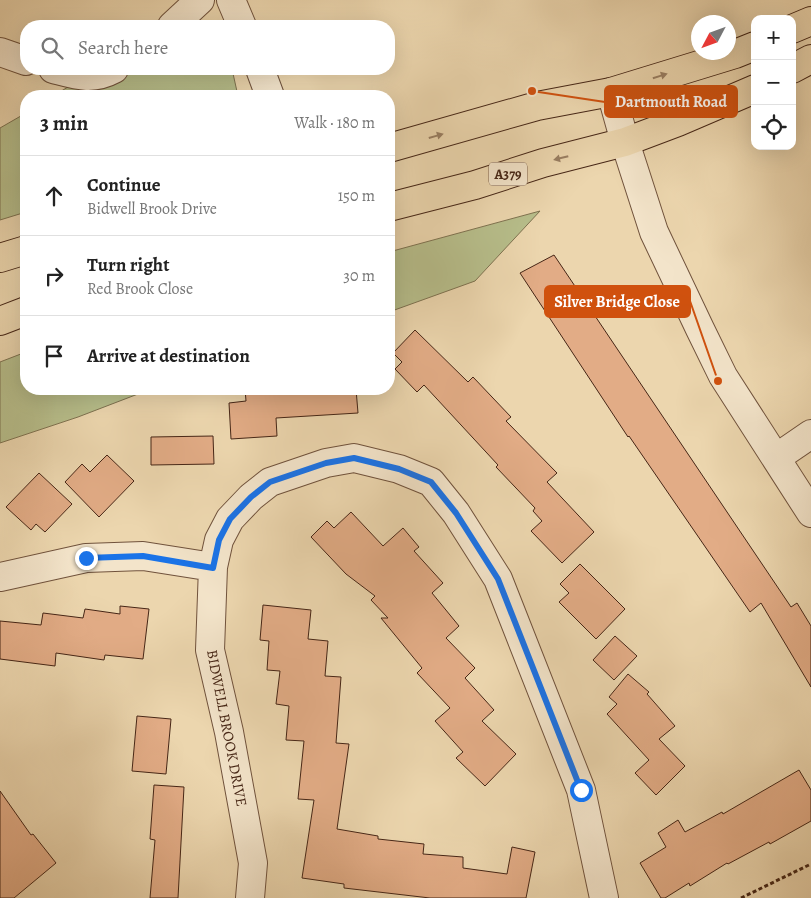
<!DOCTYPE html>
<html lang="en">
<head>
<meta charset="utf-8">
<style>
	:root { --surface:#fff; --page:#f2f2f2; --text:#222; --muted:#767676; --line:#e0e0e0 }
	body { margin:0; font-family:Alegreya,serif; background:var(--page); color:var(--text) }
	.controls { position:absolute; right:15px; top:15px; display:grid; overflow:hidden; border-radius:10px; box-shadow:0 5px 20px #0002 }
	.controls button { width:45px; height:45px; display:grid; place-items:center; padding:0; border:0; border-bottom:1px solid var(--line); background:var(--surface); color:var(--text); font:25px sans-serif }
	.compass { position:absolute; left:691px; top:15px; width:45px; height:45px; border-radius:50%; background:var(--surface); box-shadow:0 5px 20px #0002; rotate:229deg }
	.stop { position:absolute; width:15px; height:15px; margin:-11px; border:4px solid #1a73e8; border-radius:50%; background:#fff }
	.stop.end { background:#1a73e8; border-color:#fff; box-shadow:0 1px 5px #0008 }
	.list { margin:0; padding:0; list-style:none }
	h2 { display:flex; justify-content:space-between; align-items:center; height:65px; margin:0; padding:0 20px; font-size:21px }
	h2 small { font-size:16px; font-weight:400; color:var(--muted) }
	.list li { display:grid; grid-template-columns:32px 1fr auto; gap:15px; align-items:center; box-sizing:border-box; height:80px; padding:0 20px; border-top:1px solid var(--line) }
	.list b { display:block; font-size:19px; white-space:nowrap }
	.list p { margin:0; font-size:16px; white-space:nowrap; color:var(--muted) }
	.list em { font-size:16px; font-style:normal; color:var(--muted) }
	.icon { flex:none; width:28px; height:28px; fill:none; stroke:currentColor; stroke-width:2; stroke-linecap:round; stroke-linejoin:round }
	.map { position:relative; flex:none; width:811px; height:898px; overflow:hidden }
	.search { position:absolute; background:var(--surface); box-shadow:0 5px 20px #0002; left:20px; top:20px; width:375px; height:55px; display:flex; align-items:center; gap:12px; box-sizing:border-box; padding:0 18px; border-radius:20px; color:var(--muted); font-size:19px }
	.panel { position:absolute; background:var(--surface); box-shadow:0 5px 20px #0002; left:20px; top:90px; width:375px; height:305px; border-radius:20px }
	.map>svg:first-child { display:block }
	.green { fill:#b7be8b; stroke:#7e7250 }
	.building { fill:#e2ac86; stroke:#462616 }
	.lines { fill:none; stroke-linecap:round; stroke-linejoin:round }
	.minor-casing { stroke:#70523c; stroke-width:30 }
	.major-casing { stroke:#462616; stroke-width:30 }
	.path { stroke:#462616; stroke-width:3; stroke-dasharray:4 2.5; stroke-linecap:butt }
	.minor { stroke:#f3e4ca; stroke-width:28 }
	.major { stroke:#ecd6ae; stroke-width:28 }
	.oneway { fill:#997e62 }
	.route { stroke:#1a73e8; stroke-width:6 }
	.labels { text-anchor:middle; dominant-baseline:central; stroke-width:4.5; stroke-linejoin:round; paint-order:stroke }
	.shield { fill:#f3e4ca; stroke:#7a5f4c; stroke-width:1 }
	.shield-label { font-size:14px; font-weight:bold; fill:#462616 }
	.street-label { font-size:15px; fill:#462616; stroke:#f3e4ca }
	.leader { fill:none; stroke:#d0510e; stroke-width:2 }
	.callout-dot { fill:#d0510e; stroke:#f3e4ca; stroke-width:2 }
	.callout { fill:#d0510e; stroke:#d0510e; stroke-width:2 }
	.callout-label { font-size:16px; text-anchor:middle; font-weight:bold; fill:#fff }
</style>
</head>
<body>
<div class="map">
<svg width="811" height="898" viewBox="0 0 811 898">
	<rect width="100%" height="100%" fill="#ecd6ae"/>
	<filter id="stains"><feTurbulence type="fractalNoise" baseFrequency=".004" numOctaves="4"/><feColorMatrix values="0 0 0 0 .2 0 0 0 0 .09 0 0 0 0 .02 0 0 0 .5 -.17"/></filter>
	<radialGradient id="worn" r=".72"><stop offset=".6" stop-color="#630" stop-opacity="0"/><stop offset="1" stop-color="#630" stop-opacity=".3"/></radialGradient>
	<path class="green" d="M 98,69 L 232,69 L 238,96 L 53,96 Z
		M 26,113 L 26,212 L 0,220 L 0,128 Z
		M 540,211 L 475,281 L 389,312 L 389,252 Z
		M 26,352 L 26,389 L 151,389 L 78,417 L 0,443 L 0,362 Z"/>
	<path class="building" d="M 554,255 L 791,607 L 797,603 L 811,626 L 811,687 L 761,603 L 750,612 L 629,436 L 628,437 L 520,273 Z
		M 415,330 L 468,382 L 473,377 L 511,417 L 506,421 L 557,473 L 547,482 L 594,532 L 562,563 L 531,531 L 542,521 L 533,511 L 535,508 L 496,467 L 498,465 L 424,385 L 417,392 L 395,369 L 402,362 L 393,353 Z
		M 245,389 L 356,389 L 358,413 L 276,418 L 277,436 L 231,439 L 229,403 L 246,401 Z
		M 213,436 L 214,464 L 151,465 L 151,437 Z
		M 107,455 L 134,481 L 99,517 L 65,482 L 82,464 L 90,472 Z
		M 39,473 L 72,504 L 45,532 L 36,524 L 31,530 L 6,507 Z
		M 351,512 L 383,546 L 403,528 L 419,547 L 414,551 L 443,583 L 432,593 L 459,626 L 446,638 L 475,668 L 465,678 L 494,710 L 482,721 L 516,754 L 485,786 L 456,758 L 463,752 L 435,721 L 450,708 L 417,673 L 422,668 L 381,618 L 388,618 L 371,600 L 375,596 L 346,574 L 311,537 L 327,521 L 334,528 Z
		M 580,564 L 625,609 L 596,639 L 559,602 L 569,593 L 560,584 Z
		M 263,605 L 311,610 L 308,639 L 328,641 L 325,676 L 341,677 L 336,743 L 349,744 L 337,829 L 378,836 L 378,839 L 424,844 L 423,854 L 463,857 L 463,868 L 507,874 L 512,847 L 535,852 L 526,898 L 430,898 L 344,888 L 344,884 L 302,878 L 314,800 L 298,799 L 304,741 L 286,740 L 289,706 L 276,704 L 280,671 L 267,670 L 269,641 L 260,640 Z
		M 120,606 L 149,609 L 143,659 L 105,655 L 104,660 L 56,653 L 55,666 L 0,659 L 0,621 L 41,625 L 43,613 L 83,618 L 85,609 L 120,614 Z
		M 615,636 L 637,656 L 614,680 L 593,660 Z
		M 628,674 L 649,692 L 647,694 L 675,726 L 659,739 L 685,766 L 656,795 L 635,773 L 649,760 L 607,714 L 617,704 L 609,697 Z
		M 137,716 L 171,719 L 166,774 L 132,771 Z
		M 799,770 L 811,790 L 811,821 L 770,844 L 769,842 L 728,864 L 727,863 L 690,886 L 689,883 L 665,898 L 661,898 L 640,863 L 666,847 L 658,833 L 678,820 L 685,832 L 722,812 L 723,814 Z
		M 154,785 L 184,787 L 178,898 L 150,898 L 155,840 L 150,839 Z
		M 0,791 L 31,835 L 33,834 L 56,863 L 14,898 L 0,898 Z"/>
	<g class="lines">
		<g class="minor-casing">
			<path id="minor" d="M 231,0 L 242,26
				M 172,26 L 200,0
				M 0,52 L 26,61
				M 53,69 C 76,75 92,81 114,69
				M 260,69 L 270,96
				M 611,92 L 625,142 L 654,232 L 700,329 L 723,376 L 811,513
				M 776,458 L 811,434
				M 0,577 L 86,558 L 143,556 L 213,567
				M 250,898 L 253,863 L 229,732 L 210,650 L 213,567 L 219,540 L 230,519 L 251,497 L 270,482 L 326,463 L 354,458 L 399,469 L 431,482 L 456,513 L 498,579 L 581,790 L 604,898"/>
		</g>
		<g class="major-casing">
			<path id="major" d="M 792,29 L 811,21
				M 792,69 L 811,59
				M 389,148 L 537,106 L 611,92 L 735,54 L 755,46
				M 389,207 L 475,185 L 543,163 L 625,142 L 678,122 L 755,89
				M 0,258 L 26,250
				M 0,321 L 26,311"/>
		</g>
		<path class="path" d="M 741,898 L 811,864"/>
		<use href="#minor" class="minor"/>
		<use href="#major" class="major"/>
	</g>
	<defs><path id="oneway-solid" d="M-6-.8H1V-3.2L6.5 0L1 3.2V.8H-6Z" transform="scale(1.25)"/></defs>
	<g class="oneway">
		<use href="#oneway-solid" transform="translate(660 76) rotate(-17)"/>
		<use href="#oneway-solid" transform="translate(436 136) rotate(-16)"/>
		<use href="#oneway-solid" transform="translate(561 158) rotate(166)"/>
	</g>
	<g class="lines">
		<path class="route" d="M 86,558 L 143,556 L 213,568 L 219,540 L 230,519 L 251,497 L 270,482 L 326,463 L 354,458 L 399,469 L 431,482 L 456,513 L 498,579 L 581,790"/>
	</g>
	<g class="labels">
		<rect class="shield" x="489" y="162.5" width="38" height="23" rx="4"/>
		<g class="shield-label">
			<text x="508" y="174">A379</text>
		</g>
		<g class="street-label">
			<text transform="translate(227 728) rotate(79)">BIDWELL BROOK DRIVE</text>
		</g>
	</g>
	<path class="leader" d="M532 91L605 102M718 381L690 301"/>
	<g class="callout-dot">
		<circle cx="532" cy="91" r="5"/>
		<circle cx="718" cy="381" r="5"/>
	</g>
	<g class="callout">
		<rect x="605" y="86" width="132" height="31" rx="5"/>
		<rect x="545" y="286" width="145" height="31" rx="5"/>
	</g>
	<g class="callout-label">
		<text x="671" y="107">Dartmouth Road</text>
		<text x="617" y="307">Silver Bridge Close</text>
	</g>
	<rect width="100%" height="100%" filter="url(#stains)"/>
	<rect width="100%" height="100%" fill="url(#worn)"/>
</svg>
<div class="controls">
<button>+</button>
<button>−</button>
<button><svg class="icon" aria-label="locate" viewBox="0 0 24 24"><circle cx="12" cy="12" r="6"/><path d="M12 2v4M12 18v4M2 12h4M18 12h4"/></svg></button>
</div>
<svg class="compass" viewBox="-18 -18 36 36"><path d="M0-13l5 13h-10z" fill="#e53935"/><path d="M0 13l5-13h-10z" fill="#767676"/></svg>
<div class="stop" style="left:581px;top:790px"></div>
<div class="stop end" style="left:86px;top:558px"></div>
<div class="search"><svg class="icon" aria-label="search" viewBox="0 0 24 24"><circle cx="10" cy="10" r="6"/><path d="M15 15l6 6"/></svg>Search here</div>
<section class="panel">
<h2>3 min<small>Walk · 180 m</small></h2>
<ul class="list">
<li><svg class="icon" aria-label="ahead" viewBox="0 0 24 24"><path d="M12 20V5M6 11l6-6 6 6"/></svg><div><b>Continue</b><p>Bidwell Brook Drive</p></div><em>150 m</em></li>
<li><svg class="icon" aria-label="right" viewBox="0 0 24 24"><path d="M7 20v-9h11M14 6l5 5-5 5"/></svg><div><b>Turn right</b><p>Red Brook Close</p></div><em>30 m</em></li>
<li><svg class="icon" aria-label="arrive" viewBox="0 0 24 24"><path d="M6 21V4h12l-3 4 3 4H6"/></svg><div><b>Arrive at destination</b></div></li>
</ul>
</section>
</div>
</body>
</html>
